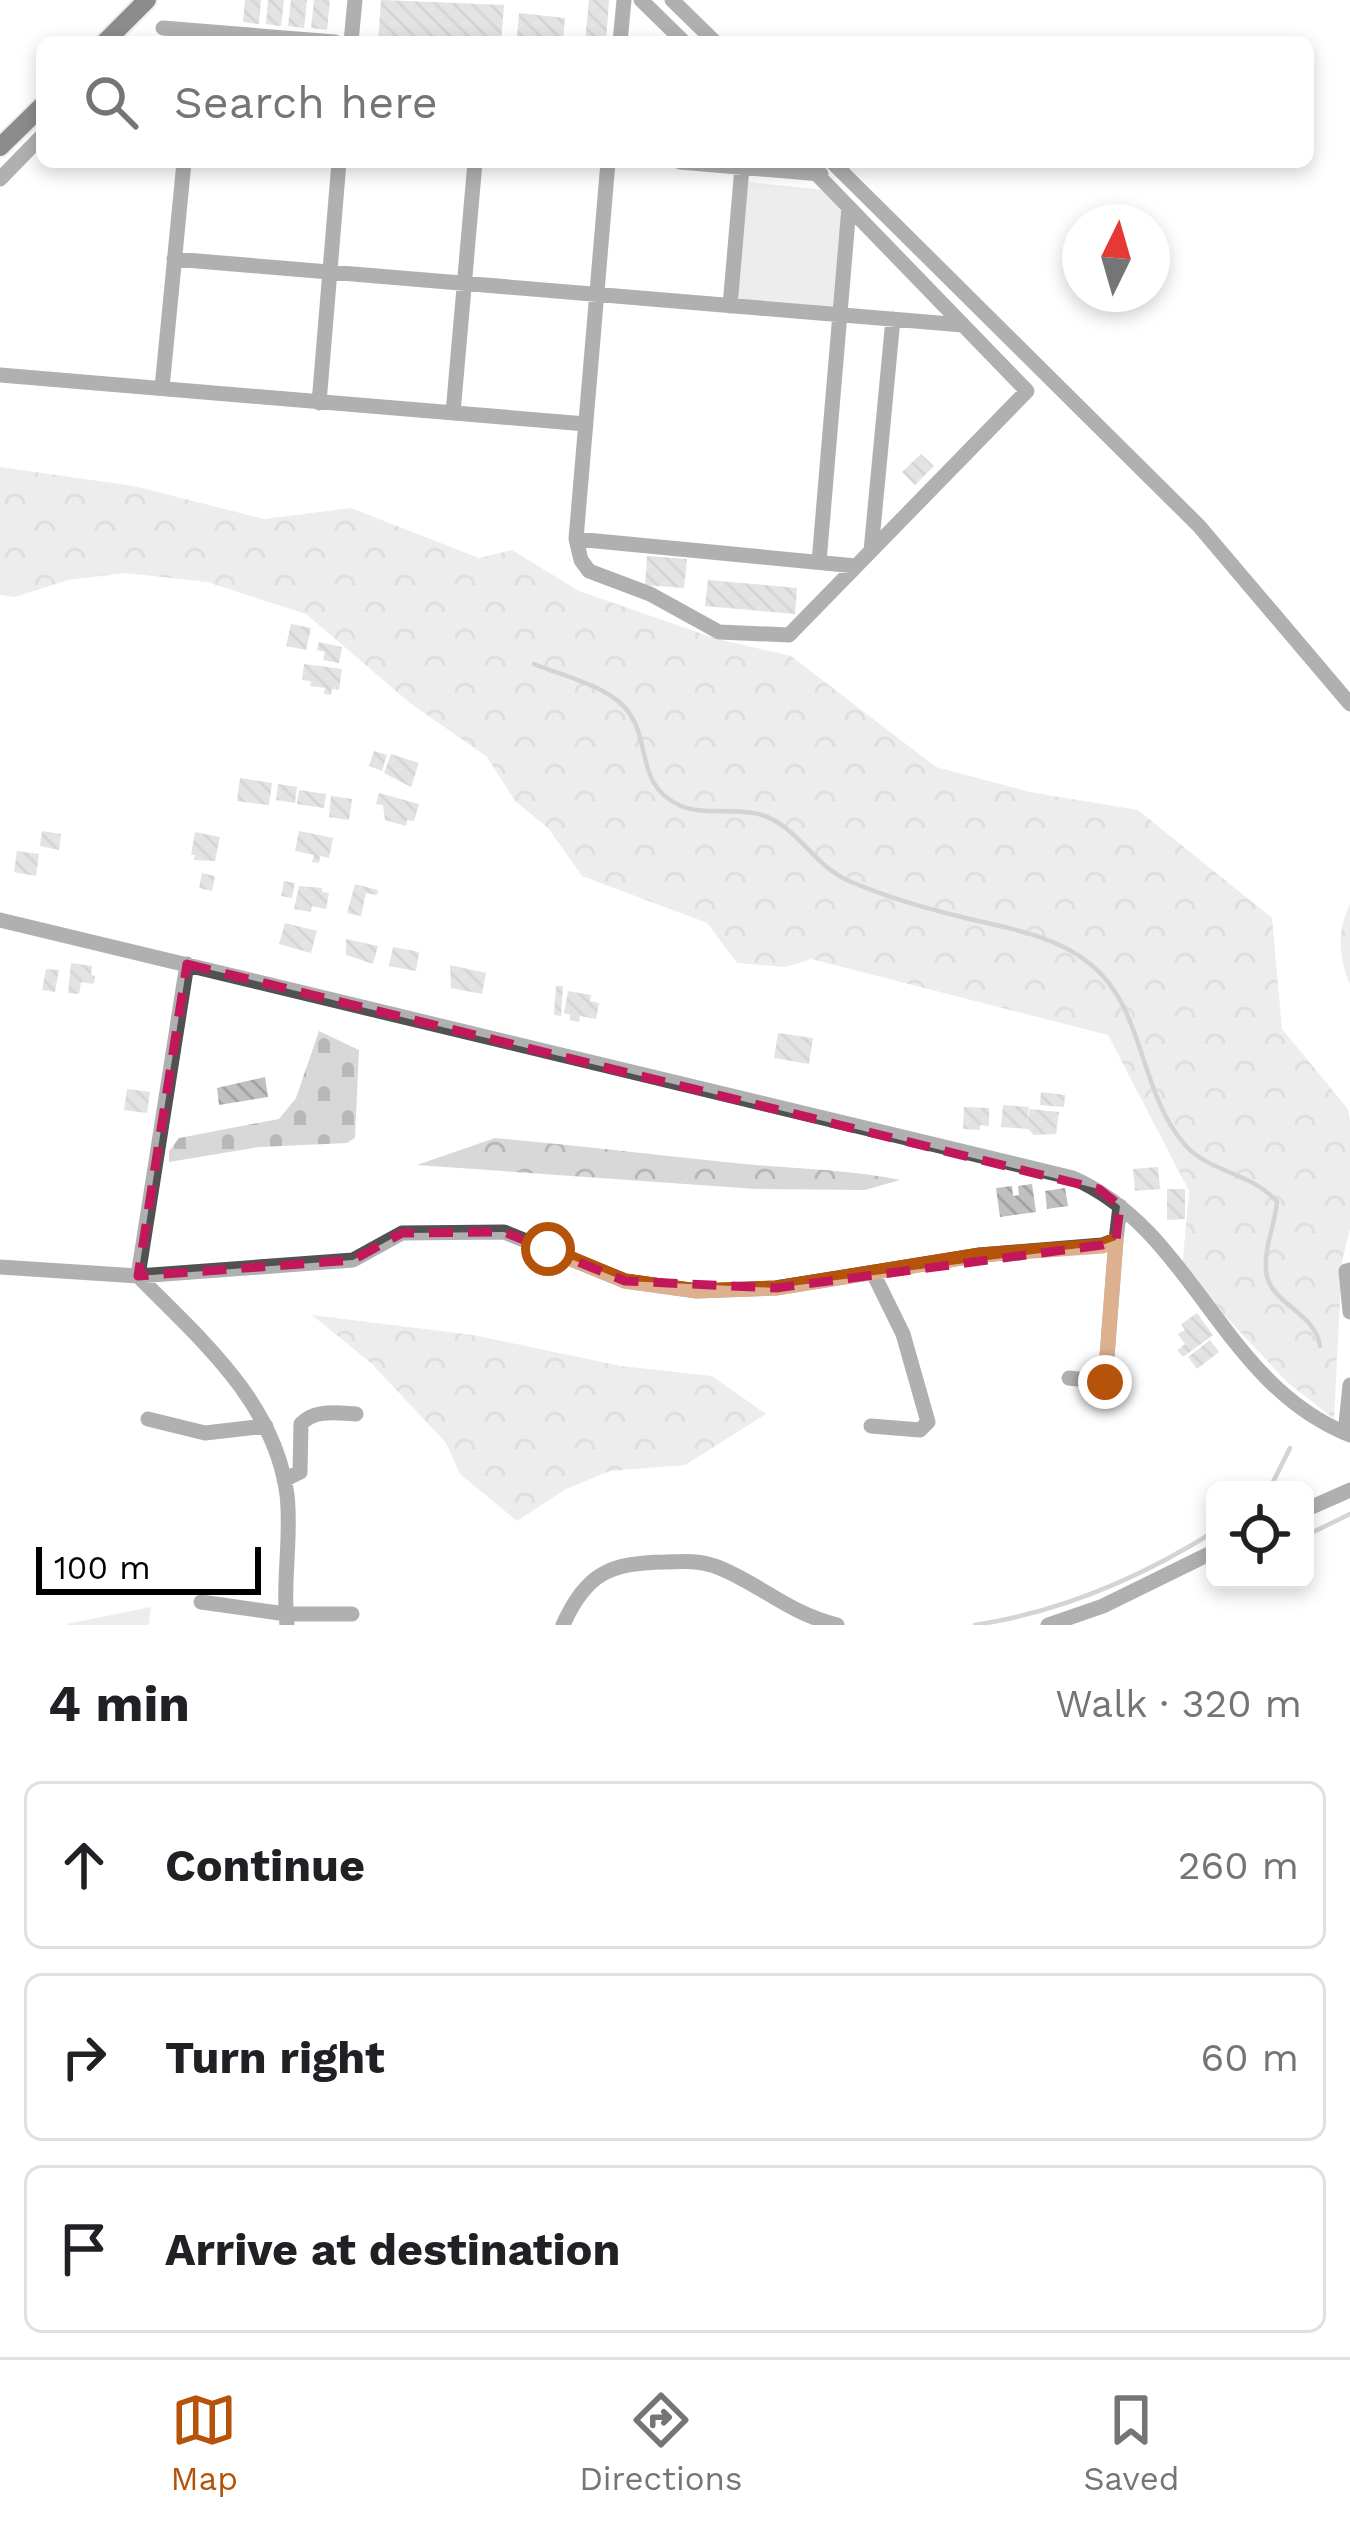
<!DOCTYPE html>
<html lang="en">
<head>
<meta charset="utf-8">
<style>
	:root { --surface:#fff; --page:#f6f6f6; --text:#202124; --muted:#757577; --line:#e0e0e0; --accent:#b45309 }
	body { margin:0; font-family:"Work Sans",sans-serif; background:var(--page); color:var(--text) }
	.controls { position:absolute; right:36px; bottom:36px; display:grid; overflow:hidden; border-radius:18px; box-shadow:0 6px 18px #0003 }
	.controls button { width:108px; height:108px; display:grid; place-items:center; padding:0; border:0; border-bottom:3px solid var(--line); background:var(--surface); color:var(--text); font:60px sans-serif }
	.compass { position:absolute; left:1062px; top:204px; width:108px; height:108px; border-radius:50%; background:var(--surface); box-shadow:0 6px 18px #0003; rotate:5deg }
	.scale { position:absolute; left:36px; bottom:30px; width:225px; box-sizing:border-box; padding-left:12px; border:6px solid #000; border-top:0; font-size:33px; line-height:42px; white-space:nowrap; color:#000; -webkit-text-stroke:9px #fff; paint-order:stroke }
	.stop { position:absolute; width:36px; height:36px; margin:-27px; border:9px solid #b45309; border-radius:50%; background:#fff }
	.stop.end { background:#b45309; border-color:#fff; box-shadow:0 3px 12px #0008 }
	.list { margin:0; padding:0; list-style:none }
	h2 { display:flex; justify-content:space-between; align-items:center; height:156px; margin:0; padding:0 48px; font-size:51px }
	h2 small { font-size:39px; font-weight:400; color:var(--muted) }
	.list li { display:grid; grid-template-columns:78px 1fr auto; gap:36px; align-items:center; box-sizing:border-box; height:168px; margin:0 24px 24px; padding:0 24px; border:3px solid var(--line); border-radius:18px }
	.list b { display:block; font-size:45px; white-space:nowrap }
	.list em { font-size:39px; font-style:normal; color:var(--muted) }
	.icon { flex:none; width:66px; height:66px; fill:none; stroke:currentColor; stroke-width:2; stroke-linecap:round; stroke-linejoin:round }
	.map { position:relative; flex:none; width:1350px; height:1625px; overflow:hidden }
	.search { position:absolute; background:var(--surface); box-shadow:0 6px 18px #0003; left:36px; right:36px; top:36px; height:132px; display:flex; align-items:center; gap:30px; box-sizing:border-box; padding:0 42px; border-radius:18px; color:var(--muted); font-size:45px }
	.sheet { height:732px; background:var(--surface) }
	nav { display:flex; justify-content:space-around; align-items:center; box-sizing:border-box; height:168px; border-top:3px solid var(--line); background:var(--surface); font-size:33px; color:var(--muted) }
	nav a { display:grid; justify-items:center; gap:6px }
	nav .on { color:var(--accent) }
	.map>svg:first-child { display:block }
	.forest { fill:url(#forest-crowns) }
	.cemetery { fill:url(#cemetery-stones) }
	.green { fill:#d8d8d8 }
	.lines { fill:none; stroke-linecap:round; stroke-linejoin:round }
	.stream { stroke:#9f9f9f; stroke-width:4.5 }
	.building { fill:url(#building-back-hatch) }
	.major-casing { stroke:#dbdbdb; stroke-width:22 }
	.minor { stroke:#515151; stroke-width:15 }
	.major { stroke:#000; stroke-width:18 }
	.route { stroke:#b45309; stroke-width:15 }
	.marked { fill:none; stroke:#c2185b; stroke-width:9; stroke-dasharray:24 15; stroke-linejoin:round }
</style>
</head>
<body>
<div class="map">
<svg width="1350" height="1625" viewBox="0 0 1350 1625">
	<defs>
		<pattern id="forest-crowns" width="20" height="18" patternUnits="userSpaceOnUse" patternTransform="scale(3)"><rect width="20" height="18" fill="#d8d8d8"/><path d="M2 6a3 3 0 1 1 6 0M12 15a3 3 0 1 1 6 0" fill="none" stroke="#b8b8b8"/></pattern>
		<pattern id="cemetery-stones" width="16" height="16" patternUnits="userSpaceOnUse" patternTransform="scale(3)"><rect width="16" height="16" fill="#d8d8d8"/><path d="M2 7V4a2 2 0 0 1 4 0v3zM10 15v-3a2 2 0 0 1 4 0v3z" fill="#b8b8b8"/></pattern>
		<pattern id="building-back-hatch" width="6" height="6" patternUnits="userSpaceOnUse" patternTransform="scale(3)"><rect width="6" height="6" fill="#c0c0c0"/><path d="M-1 5l2 2M0 0l6 6M5-1l2 2" fill="none" stroke="#a3a3a3"/></pattern>
	</defs>
	<rect width="100%" height="100%" fill="#fff"/>
	<path class="forest" d="M 0,467 L 134,486 L 264,519 L 351,508 L 479,558 L 512,550 L 579,591 L 717,639 L 791,656 L 936,767 L 1030,792 L 1138,810 L 1272,918 L 1282,1029 L 1348,1109 L 1350,1120 L 1350,1229 L 1342,1261 L 1334,1419 L 1287,1382 L 1182,1270 L 1189,1191 L 1108,1035 L 811,959 L 786,967 L 737,963 L 707,923 L 582,876 L 548,828 L 515,801 L 487,757 L 410,703 L 306,614 L 207,582 L 126,573 L 68,580 L 15,597 L 0,595 Z
		M 1350,904 L 1350,984 C 1338,956 1337,931 1350,904 Z
		M 495,1138 C 572,1145 648,1154 725,1162 C 784,1169 842,1168 900,1180 L 865,1190 L 756,1189 L 417,1165 Z
		M 312,1315 L 473,1335 L 621,1366 L 712,1376 L 766,1414 L 685,1465 L 610,1471 L 566,1489 L 517,1521 L 460,1474 L 446,1443 L 372,1364 Z
		M 151,1607 L 149,1625 L 66,1625 L 67,1624 Z"/>
	<path class="cemetery" d="M 319,1031 L 359,1050 L 355,1138 L 347,1143 L 259,1147 L 169,1162 L 169,1151 L 179,1138 L 279,1119 L 296,1098 Z"/>
	<path class="green" d="M 748,182 L 826,190 L 844,212 L 834,309 L 737,299 Z"/>
	<g class="lines">
		<path class="stream" d="M 534,664 C 562,676 612,686 630,714 C 651,746 636,786 681,806 C 705,816 738,807 762,815 C 798,827 814,866 849,881 C 884,896 924,908 962,917 C 1005,928 1053,934 1089,963 C 1146,1007 1138,1093 1186,1146 C 1211,1173 1253,1173 1277,1202 C 1275,1225 1264,1247 1266,1270 C 1268,1304 1315,1311 1320,1346
			M 1269,1490 L 1290,1448
			M 1305,1536 L 1350,1514
			M 975,1625 C 1060,1612 1142,1577 1215,1531"/>
	</g>
	<path class="building" d="M 245,0 L 261,0 L 259,24 L 243,22 Z
		M 268,0 L 284,0 L 281,26 L 266,24 Z
		M 291,0 L 307,0 L 304,28 L 288,26 Z
		M 314,0 L 330,0 L 327,30 L 311,28 Z
		M 381,0 L 504,5 L 501,42 L 378,42 Z
		M 589,0 L 609,0 L 606,42 L 585,41 Z
		M 519,13 L 565,18 L 563,41 L 517,37 Z
		M 921,454 L 934,466 L 915,485 L 902,472 Z
		M 647,556 L 687,559 L 684,588 L 645,585 Z
		M 708,580 L 797,588 L 795,614 L 705,606 Z
		M 291,624 L 311,628 L 306,650 L 286,646 Z
		M 319,642 L 342,647 L 339,663 L 323,660 L 325,652 L 317,650 Z
		M 304,664 L 342,669 L 339,690 L 332,689 L 331,695 L 324,694 L 325,688 L 310,686 L 311,681 L 302,680 Z
		M 374,751 L 387,755 L 382,771 L 369,766 Z
		M 391,754 L 419,763 L 411,787 L 384,773 Z
		M 240,778 L 272,783 L 269,805 L 237,801 Z
		M 278,784 L 297,787 L 295,803 L 276,800 Z
		M 299,790 L 326,794 L 324,808 L 297,804 Z
		M 379,793 L 419,804 L 414,821 L 407,820 L 406,826 L 385,820 L 383,805 L 376,804 Z
		M 331,796 L 352,799 L 349,820 L 329,817 Z
		M 42,831 L 61,834 L 59,850 L 40,846 Z
		M 299,831 L 333,838 L 329,858 L 320,856 L 319,863 L 312,862 L 314,855 L 295,851 Z
		M 195,832 L 220,837 L 215,861 L 194,860 L 195,855 L 191,855 Z
		M 17,851 L 39,854 L 36,876 L 14,872 Z
		M 202,873 L 215,876 L 212,891 L 199,888 Z
		M 284,881 L 295,883 L 292,898 L 281,896 Z
		M 355,884 L 378,890 L 377,895 L 366,893 L 361,916 L 347,913 Z
		M 299,886 L 322,888 L 322,892 L 329,893 L 326,909 L 312,906 L 311,912 L 294,909 Z
		M 285,923 L 317,931 L 311,953 L 279,944 Z
		M 346,939 L 378,946 L 373,964 L 346,955 Z
		M 393,947 L 419,952 L 416,971 L 389,966 Z
		M 71,963 L 92,966 L 91,975 L 95,976 L 94,984 L 81,982 L 79,994 L 68,993 Z
		M 450,965 L 486,973 L 482,994 L 451,988 Z
		M 46,969 L 59,970 L 55,992 L 42,990 Z
		M 556,986 L 563,986 L 561,1016 L 554,1015 Z
		M 568,991 L 591,995 L 590,1001 L 599,1003 L 596,1019 L 580,1016 L 579,1022 L 570,1020 L 570,1015 L 564,1013 Z
		M 778,1033 L 813,1038 L 809,1064 L 774,1058 Z
		M 265,1077 L 268,1097 L 219,1105 L 217,1088 Z
		M 127,1089 L 150,1092 L 147,1113 L 124,1110 Z
		M 1041,1092 L 1065,1095 L 1064,1107 L 1040,1105 Z
		M 1003,1105 L 1029,1107 L 1027,1124 L 1030,1109 L 1059,1112 L 1056,1134 L 1034,1135 L 1028,1129 L 1001,1127 Z
		M 964,1107 L 989,1108 L 989,1126 L 980,1125 L 980,1130 L 963,1129 Z
		M 1158,1167 L 1160,1189 L 1135,1191 L 1133,1169 Z
		M 1032,1184 L 1036,1212 L 1000,1217 L 996,1188 L 1012,1186 L 1013,1196 L 1019,1195 L 1018,1186 Z
		M 1065,1188 L 1068,1206 L 1047,1209 L 1045,1191 Z
		M 1167,1189 L 1185,1189 L 1185,1219 L 1167,1220 Z
		M 1197,1313 L 1213,1335 L 1183,1357 L 1177,1350 L 1185,1344 L 1178,1334 L 1185,1330 L 1181,1324 Z
		M 1210,1340 L 1219,1352 L 1197,1369 L 1188,1357 Z"/>
	<g class="lines">
		<g class="major-casing">
			<path id="major" d="M 105,42 L 147,0
				M 0,147 L 42,106"/>
		</g>
		<path class="minor" d="M 641,0 L 684,42
			M 672,0 L 715,42
			M 163,28 L 335,42
			M 351,42 L 355,0
			M 620,42 L 624,0
			M 608,162 L 576,539 L 581,560 L 589,571 L 650,594 L 719,632 L 789,635 L 1027,391 L 805,162
			M 680,162 L 821,174
			M 832,162 L 1199,526 L 1350,704
			M 0,179 L 42,136
			M 174,259 L 963,325
			M 730,306 L 742,167
			M 0,375 L 586,424
			M 162,388 L 184,162
			M 319,403 L 339,162
			M 453,413 L 475,162
			M 576,539 L 856,566
			M 871,551 L 893,319
			M 819,562 L 849,207
			M 0,920 L 1073,1178 C 1194,1231 1221,1384 1350,1435
			M 0,1267 L 138,1276 L 353,1260 L 402,1233 L 504,1232 L 625,1281 L 697,1291 L 776,1288 L 980,1255 L 1102,1245 L 1116,1240 L 1120,1206
			M 1350,1270 L 1346,1271 L 1350,1312
			M 138,1276 C 200,1339 275,1402 287,1495 C 292,1538 282,1582 287,1625
			M 138,1276 L 187,964
			M 1069,1378 L 1105,1382 L 1116,1240
			M 148,1419 L 205,1433 L 266,1426
			M 871,1426 L 920,1430 L 928,1422 L 903,1334 L 873,1273
			M 1345,1433 L 1350,1385
			M 284,1480 L 300,1472 L 301,1424 C 314,1409 338,1413 356,1414
			M 1305,1510 L 1350,1490
			M 201,1602 L 286,1614 L 352,1614
			M 563,1625 C 586,1573 610,1563 665,1562 C 684,1561 701,1560 720,1568 C 763,1586 787,1612 837,1625
			M 1048,1625 L 1103,1606 L 1215,1551"/>
		<use href="#major" class="major"/>
	</g>
	<g class="lines">
		<path class="route" d="M 548,1249 L 625,1281 L 697,1291 L 776,1288 L 980,1255 L 1102,1246 L 1116,1240 L 1105,1382"/>
	</g>
	<path d="M0 0H1350V1625H0ZM 187,964 L 1099,1189 L 1120,1206 L 1116,1240 L 1102,1245 L 776,1288 L 625,1281 L 504,1232 L 402,1233 L 353,1260 L 138,1276 Z" fill="#fff" fill-opacity=".55" fill-rule="evenodd"/>
	<path class="marked" d="M 187,964 L 1099,1189 L 1120,1206 L 1116,1240 L 1102,1245 L 776,1288 L 625,1281 L 504,1232 L 402,1233 L 353,1260 L 138,1276 Z"/>
</svg>
<div class="controls">
<button><svg class="icon" aria-label="locate" viewBox="0 0 24 24"><circle cx="12" cy="12" r="6"/><path d="M12 2v4M12 18v4M2 12h4M18 12h4"/></svg></button>
</div>
<svg class="compass" viewBox="-18 -18 36 36"><path d="M0-13l5 13h-10z" fill="#e53935"/><path d="M0 13l5-13h-10z" fill="#757577"/></svg>
<div class="scale">100 m</div>
<div class="stop" style="left:548px;top:1249px"></div>
<div class="stop end" style="left:1105px;top:1382px"></div>
<div class="search"><svg class="icon" aria-label="search" viewBox="0 0 24 24"><circle cx="10" cy="10" r="6"/><path d="M15 15l6 6"/></svg>Search here</div>
</div>
<section class="sheet">
<h2>4 min<small>Walk · 320 m</small></h2>
<ul class="list">
<li><svg class="icon" aria-label="ahead" viewBox="0 0 24 24"><path d="M12 20V5M6 11l6-6 6 6"/></svg><div><b>Continue</b></div><em>260 m</em></li>
<li><svg class="icon" aria-label="right" viewBox="0 0 24 24"><path d="M7 20v-9h11M14 6l5 5-5 5"/></svg><div><b>Turn right</b></div><em>60 m</em></li>
<li><svg class="icon" aria-label="arrive" viewBox="0 0 24 24"><path d="M6 21V4h12l-3 4 3 4H6"/></svg><div><b>Arrive at destination</b></div></li>
</ul>
</section>
<nav>
<a class="on"><svg class="icon" aria-label="map" viewBox="0 0 24 24"><path d="M3 6l6-2 6 2 6-2v14l-6 2-6-2-6 2zM9 4v14M15 6v14"/></svg>Map</a>
<a><svg class="icon" aria-label="directions" viewBox="0 0 24 24"><path d="M12 3l9 9-9 9-9-9zM9 14v-3h6M13 9l2 2-2 2"/></svg>Directions</a>
<a><svg class="icon" aria-label="saved" viewBox="0 0 24 24"><path d="M7 4h10v16l-5-4-5 4z"/></svg>Saved</a>
</nav>
</body>
</html>
